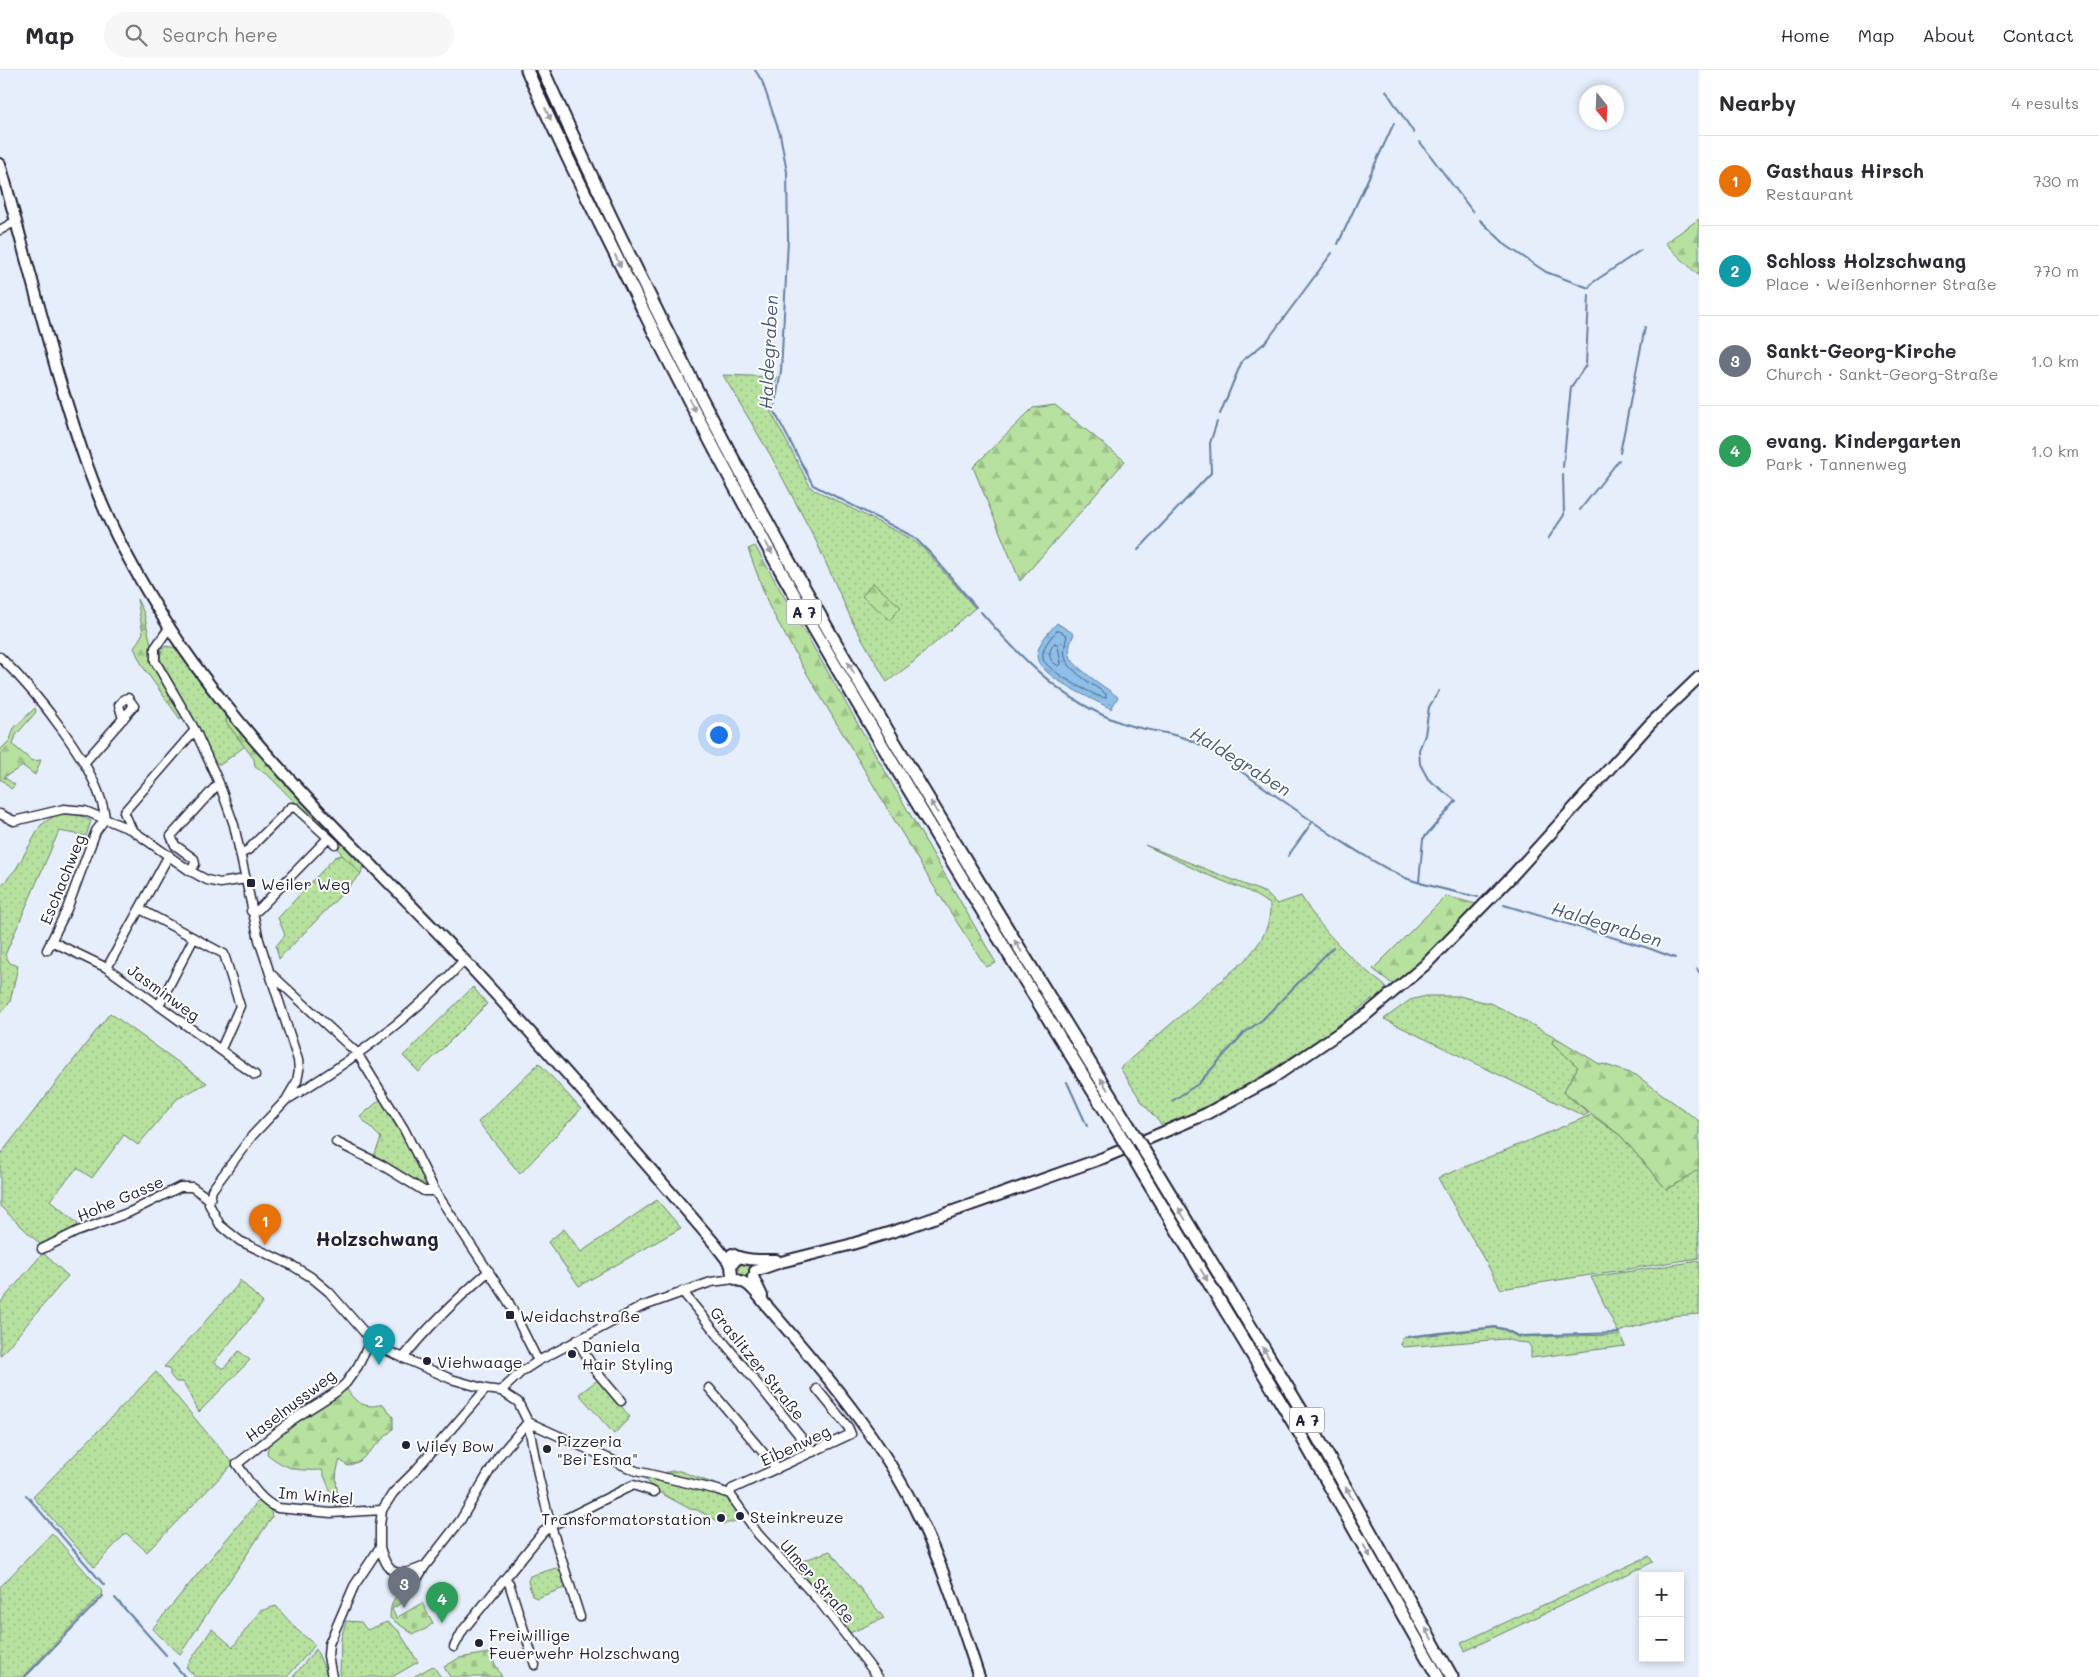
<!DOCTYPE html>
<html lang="en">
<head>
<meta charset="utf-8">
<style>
	:root { --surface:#fff; --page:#f7f7f7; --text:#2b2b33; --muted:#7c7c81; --line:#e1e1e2; --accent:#22223b }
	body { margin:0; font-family:Mali,sans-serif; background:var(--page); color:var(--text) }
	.controls { position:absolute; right:15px; bottom:15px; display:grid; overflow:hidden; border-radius:0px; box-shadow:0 2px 8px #0003 }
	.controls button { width:45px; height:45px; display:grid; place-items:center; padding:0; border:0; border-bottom:1px solid var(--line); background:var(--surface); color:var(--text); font:25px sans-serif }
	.compass { position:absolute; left:1579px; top:15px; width:45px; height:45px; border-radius:50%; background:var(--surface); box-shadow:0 2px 8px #0003; rotate:162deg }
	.you { position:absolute; left:718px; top:664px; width:18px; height:18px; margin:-12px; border:4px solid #fff; border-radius:50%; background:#1a73e8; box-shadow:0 0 0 8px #1a73e833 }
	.badge { display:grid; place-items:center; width:32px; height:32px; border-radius:50%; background:var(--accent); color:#fff; font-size:16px; font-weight:700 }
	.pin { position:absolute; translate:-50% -41px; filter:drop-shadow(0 1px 2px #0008) }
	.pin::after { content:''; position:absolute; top:26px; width:18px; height:15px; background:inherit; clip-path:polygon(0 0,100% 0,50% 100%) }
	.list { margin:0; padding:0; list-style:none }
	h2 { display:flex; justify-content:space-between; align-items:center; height:65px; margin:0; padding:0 20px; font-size:21px }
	h2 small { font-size:16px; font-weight:400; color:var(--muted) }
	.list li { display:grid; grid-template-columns:32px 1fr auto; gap:15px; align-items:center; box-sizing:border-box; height:90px; padding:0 20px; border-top:1px solid var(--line) }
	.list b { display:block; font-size:19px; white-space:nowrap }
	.list p { margin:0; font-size:16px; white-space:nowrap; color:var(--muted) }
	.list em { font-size:16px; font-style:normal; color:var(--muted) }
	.icon { flex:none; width:28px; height:28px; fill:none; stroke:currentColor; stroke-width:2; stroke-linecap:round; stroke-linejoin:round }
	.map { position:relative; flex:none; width:1699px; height:1607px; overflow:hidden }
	header { display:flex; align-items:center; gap:30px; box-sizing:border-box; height:70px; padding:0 25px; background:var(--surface); border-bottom:1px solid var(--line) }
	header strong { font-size:24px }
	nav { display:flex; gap:28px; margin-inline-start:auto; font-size:18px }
	.search { width:350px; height:45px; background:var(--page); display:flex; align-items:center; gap:12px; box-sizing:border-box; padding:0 18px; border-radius:28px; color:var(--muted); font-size:19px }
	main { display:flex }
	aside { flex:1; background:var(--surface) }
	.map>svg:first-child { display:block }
	.grass { fill:url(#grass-dots); stroke:#6c826c }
	.forest { fill:url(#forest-firs); stroke:#6c826c }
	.cemetery { fill:url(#cemetery-stones); stroke:#6c826c }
	.water { fill:url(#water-ripples); stroke:#6280a3 }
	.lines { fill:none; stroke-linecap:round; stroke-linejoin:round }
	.shore { stroke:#4d6181; stroke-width:1 }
	.stream { stroke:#6280a3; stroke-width:2 }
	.minor-casing { stroke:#22223b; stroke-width:11 }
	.major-casing { stroke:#22223b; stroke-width:14 }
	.highway-casing { stroke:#22223b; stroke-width:15 }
	.minor { stroke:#fff; stroke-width:8 }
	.major { stroke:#fff; stroke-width:10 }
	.highway { stroke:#fff; stroke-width:11 }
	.highway-bridge-casing { stroke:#22223b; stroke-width:15; stroke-linecap:butt }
	.highway-bridge { stroke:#fff; stroke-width:11 }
	.oneway { fill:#9c9ca7 }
	.poi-dot { fill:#22223b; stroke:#fff; stroke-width:2 }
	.labels { text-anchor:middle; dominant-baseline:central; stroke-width:4; stroke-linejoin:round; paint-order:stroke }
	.shield { fill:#fff; stroke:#646476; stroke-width:1 }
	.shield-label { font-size:15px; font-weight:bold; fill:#22223b }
	.street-label { font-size:16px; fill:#22223b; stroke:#fff }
	.poi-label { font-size:16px; fill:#22223b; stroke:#fff; text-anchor:start }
	.water-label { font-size:18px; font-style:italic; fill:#475978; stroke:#fff }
	.quarter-label { font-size:19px; font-weight:bold; fill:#22223b; stroke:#fff }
</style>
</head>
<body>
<header>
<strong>Map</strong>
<div class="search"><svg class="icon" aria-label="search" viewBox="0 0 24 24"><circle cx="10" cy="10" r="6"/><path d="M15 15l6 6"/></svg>Search here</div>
<nav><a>Home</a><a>Map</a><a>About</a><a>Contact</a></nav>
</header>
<main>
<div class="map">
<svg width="1699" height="1607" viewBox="0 0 1699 1607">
	<defs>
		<pattern id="grass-dots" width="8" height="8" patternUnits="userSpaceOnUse" patternTransform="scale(1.25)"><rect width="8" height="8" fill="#b6e19e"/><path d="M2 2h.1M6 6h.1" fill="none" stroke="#9cc189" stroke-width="1.8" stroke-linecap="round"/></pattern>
		<pattern id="forest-firs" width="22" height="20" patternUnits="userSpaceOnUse" patternTransform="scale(1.25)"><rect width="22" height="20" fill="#b6e19e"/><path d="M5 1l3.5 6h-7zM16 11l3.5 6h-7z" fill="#9cc189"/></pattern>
		<pattern id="cemetery-stones" width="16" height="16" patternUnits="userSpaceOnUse" patternTransform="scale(1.25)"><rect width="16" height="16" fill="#b6e19e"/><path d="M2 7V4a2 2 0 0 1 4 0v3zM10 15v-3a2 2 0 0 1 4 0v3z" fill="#9cc189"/></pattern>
		<pattern id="water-ripples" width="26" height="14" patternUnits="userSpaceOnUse" patternTransform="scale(1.25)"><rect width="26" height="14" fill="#8dbfe9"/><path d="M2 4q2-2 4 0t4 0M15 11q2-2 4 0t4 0" fill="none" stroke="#79a4c9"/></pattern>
	</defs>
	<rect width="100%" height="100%" fill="#e6eefb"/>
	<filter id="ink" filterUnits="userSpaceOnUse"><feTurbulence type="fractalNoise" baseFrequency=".02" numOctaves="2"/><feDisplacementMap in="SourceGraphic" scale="10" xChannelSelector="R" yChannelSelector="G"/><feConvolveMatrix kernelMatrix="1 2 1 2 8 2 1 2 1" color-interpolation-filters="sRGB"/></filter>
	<g filter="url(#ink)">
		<path class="grass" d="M 723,305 L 777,307 L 770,340 L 811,418 L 912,469 L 925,480 L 975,538 L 911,594 L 887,612 L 853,553 L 816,471 L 771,386 Z
			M 165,576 L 178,578 L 230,647 L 226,652 L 245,676 L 220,695 L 212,690 L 190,642 L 161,591 L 160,584 Z
			M 57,744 L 76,744 L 91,751 L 86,766 L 59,761 L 5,885 L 10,893 L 18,896 L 10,932 L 0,943 L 0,817 L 16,799 L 41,755 Z
			M 1145,775 L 1266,823 L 1277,834 L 1301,826 C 1322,862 1352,890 1385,916 C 1387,923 1379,927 1374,930 L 1371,930 L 1355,942 L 1356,945 L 1254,1011 L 1164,1058 L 1142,1032 L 1120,998 L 1244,891 C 1260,874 1271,858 1270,834 L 1248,821 L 1205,804 Z
			M 342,785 L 361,804 L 279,889 L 276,876 L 285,865 L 278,848 L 335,787 Z
			M 473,917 L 487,934 L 419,1002 L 403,986 Z
			M 1426,926 L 1459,926 L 1493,934 L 1555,967 L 1552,973 L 1578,997 L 1563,1022 L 1589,1043 L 1584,1046 L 1384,949 L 1410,930 Z
			M 110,943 L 207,1013 L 177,1029 L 138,1075 L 124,1065 L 92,1108 L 77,1098 L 50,1130 L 78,1154 L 75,1159 L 42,1176 L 0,1136 L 0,1085 Z
			M 539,993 L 581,1039 L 520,1104 L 478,1052 Z
			M 383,1027 L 428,1115 L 425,1118 L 374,1086 L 381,1068 L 360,1047 Z
			M 1591,1045 L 1621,1066 L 1667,1120 L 1698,1098 L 1699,1188 L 1501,1219 L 1438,1108 Z
			M 657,1130 L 681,1158 L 579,1216 L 548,1172 L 564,1159 L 581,1182 Z
			M 43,1183 L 68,1206 L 0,1286 L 0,1233 Z
			M 1699,1191 L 1699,1244 L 1672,1246 L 1618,1262 L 1591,1207 Z
			M734 1200a9 9 0 1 1 18 0a9 9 0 1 1-18 0Z
			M 240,1210 L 263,1233 L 214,1292 L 223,1299 L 239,1281 L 250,1290 L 199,1342 L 194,1335 L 192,1327 L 183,1312 L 176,1312 L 170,1305 L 170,1298 L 164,1297 L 237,1216 Z
			M 1495,1258 L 1504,1260 L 1518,1267 L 1620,1265 L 1625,1276 L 1531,1288 L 1531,1278 L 1528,1273 L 1517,1272 L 1505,1269 L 1403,1277 L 1401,1275 L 1402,1268 Z
			M 156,1302 L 233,1394 L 147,1482 L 126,1463 L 94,1497 L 33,1427 Z
			M 599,1309 L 630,1347 L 614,1364 L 579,1324 Z
			M 672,1401 L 680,1401 L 723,1417 L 663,1403 Z
			M 641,1404 L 724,1424 L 732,1431 L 742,1447 L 740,1450 L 724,1454 L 697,1440 L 690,1439 L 655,1420 Z
			M 260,1429 L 271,1441 L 272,1447 L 180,1584 L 152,1559 Z
			M 52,1463 L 102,1521 L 101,1525 L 23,1607 L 0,1607 L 0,1517 Z
			M 830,1481 L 884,1548 L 850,1563 L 791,1495 Z
			M 1649,1486 L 1653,1492 L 1465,1581 L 1461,1573 Z
			M 556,1498 L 562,1502 L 567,1517 L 537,1528 L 532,1526 L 528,1511 L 530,1506 Z
			M 276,1536 L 296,1559 L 315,1575 L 287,1607 L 195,1607 L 186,1597 L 212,1559 L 233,1577 L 260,1541 Z
			M 346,1551 L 361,1552 L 367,1560 L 387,1552 L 398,1560 L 418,1592 L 392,1607 L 340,1607 L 341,1569 Z
			M 316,1579 L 328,1607 L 293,1607 Z
			M 433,1596 L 441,1607 L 413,1607 Z"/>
		<path class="forest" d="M 1699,149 L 1699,206 L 1665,173 Z
			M 1055,335 L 1125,391 L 1020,511 L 973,397 L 1033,338 Z
			M 755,476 L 996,893 L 986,897 L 933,815 L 800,592 L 769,536 L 748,479 Z
			M 873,513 L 901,537 L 890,550 L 862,526 Z
			M 137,529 L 144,543 L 151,575 L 152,593 L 184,646 L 180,649 L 143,597 L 134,578 L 143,563 Z
			M 35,638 L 36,642 L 16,665 L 13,675 L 32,691 L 41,690 L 35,705 L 23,696 L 4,707 L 15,715 L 11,719 L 2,710 L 0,710 L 0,680 L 10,670 L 14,658 Z
			M 230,647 L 363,794 L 361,804 L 342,785 L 334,772 L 269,706 L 255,697 L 254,689 L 226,652 L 226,649 Z
			M 1446,826 L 1476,834 L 1439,875 L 1395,916 L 1373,899 Z
			M 1555,967 L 1601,995 L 1603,994 L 1636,1005 L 1699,1051 L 1699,1099 L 1667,1120 L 1621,1066 L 1563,1022 L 1578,997 L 1552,973 Z
			M 347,1319 C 355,1334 367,1339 383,1334 L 393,1347 L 393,1359 L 360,1391 L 348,1396 L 340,1390 C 333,1408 337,1421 341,1438 L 337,1439 L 322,1400 C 298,1401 287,1400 267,1384 L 269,1372 L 300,1348 Z"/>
		<path class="cemetery" d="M 407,1518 L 414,1525 L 392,1539 L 396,1548 L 422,1533 L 433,1553 L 426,1559 L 413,1564 L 390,1548 C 390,1534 394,1524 407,1518 Z
			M 489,1583 L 502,1607 L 450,1607 L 444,1597 L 459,1588 Z"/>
		<path class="water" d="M 1057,553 L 1074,564 C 1071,571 1067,580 1071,588 C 1075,598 1108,619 1118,627 L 1111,639 C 1094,629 1037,606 1037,586 C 1038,572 1049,562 1057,553 Z"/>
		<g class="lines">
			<path class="shore" d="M 1057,561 L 1060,561 L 1067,566 C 1065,574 1063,582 1066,590 C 1073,604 1094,615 1106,624 L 1106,628 C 1095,627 1046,600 1043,589 C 1041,578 1050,568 1057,561 Z
				M 1055,573 L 1058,575 L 1061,594 L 1059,596 C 1049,592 1046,582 1055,573 Z"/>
			<path class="stream" d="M 755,0 L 762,11 L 780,64 L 787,102 L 788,170 L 781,301 L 774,341 L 813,415 L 914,467 L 932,485 L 976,537
				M 1386,21 L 1414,63
				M 1420,72 L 1473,142
				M 1480,150 L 1507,176 L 1546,202 L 1589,218 L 1592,213 L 1641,180
				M 1338,174 L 1394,53
				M 1220,344 L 1242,291 L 1266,272 L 1332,183
				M 1620,383 L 1645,257
				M 1563,397 L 1571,317 L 1586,295 L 1589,225
				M 1580,440 L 1619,390
				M 1548,469 L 1564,445 L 1563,404
				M 1138,480 L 1211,403 L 1210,373 L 1217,352
				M 981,542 C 1021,588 1063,632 1122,653 C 1146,662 1170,660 1195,672 C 1214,681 1232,695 1249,707 C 1299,741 1347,779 1401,806 C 1420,815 1456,822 1478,827
				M 1288,786 L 1313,751
				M 1419,812 L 1423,769 L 1456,731 L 1428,709 L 1420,694 L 1419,680 L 1425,665 L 1429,637 L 1439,621
				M 1504,835 L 1648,878 L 1675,888
				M 1697,899 L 1699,902
				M 1067,1012 L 1087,1056
				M 1172,1031 L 1198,1014 L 1244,963 L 1262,950 L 1333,877
				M 1404,1267 L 1495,1257 L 1504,1259 L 1518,1266 L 1619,1263
				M 26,1425 L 104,1515
				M 115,1528 L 166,1585
				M 173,1593 L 185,1607
				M 25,1607 L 103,1526"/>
			<g class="minor-casing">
				<path id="minor" d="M 0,160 L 16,151
					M 169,558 L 155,578 L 155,591 L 195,660 L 219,713 L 234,755 L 259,870 L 298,990 L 299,1000 L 297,1011 L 286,1030 L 252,1066 L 212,1120 L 209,1134 L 220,1155 L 240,1171 L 293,1196 L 311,1207 L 329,1222 L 371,1270 L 381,1278 L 451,1309 L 486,1319 L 501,1321 L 518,1332 L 528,1352 L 636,1401 L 718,1420 L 730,1424 L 758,1464 L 820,1532 L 878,1607
					M 0,587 C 35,621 101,700 105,749
					M 84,693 L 134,636 L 128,628 L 124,629 L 119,635 L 123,649
					M 0,744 L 14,751 L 64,739 L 85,741 L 132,760 L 190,801 L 207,810 L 220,813 L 246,809
					M 132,760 L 124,742 L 195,660
					M 242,783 L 248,780 L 291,737 L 296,738 L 335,774
					M 190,801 L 195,794 L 194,789 L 175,775 L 171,766 L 219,713
					M 140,839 L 224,884 L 240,936 L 221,979
					M 251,841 L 258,840 L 328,768
					M 51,871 L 107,898 L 255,1005
					M 47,880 L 67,839 L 96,761 L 105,749
					M 107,898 L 169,785
					M 271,904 L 357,983 L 404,1059 L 435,1121 L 508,1231 L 538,1291
					M 159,935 L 194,868
					M 288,1029 C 352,991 414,946 464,890
					M 336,1072 L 380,1094 L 424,1121 L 435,1121
					M 42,1179 L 76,1162 L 130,1142 L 180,1117 L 192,1117 L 209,1129
					M 682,1221 L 813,1382
					M 371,1270 L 358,1296 L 346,1313 L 336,1322 L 295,1348 L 237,1394 C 248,1409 259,1431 278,1438 L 331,1443 L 382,1440
					M 577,1270 L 594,1299 L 621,1331
					M 403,1288 C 429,1255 458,1228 489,1201
					M 709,1318 L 777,1399
					M 501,1321 L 521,1302 L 538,1291 L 641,1237 L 711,1212 L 734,1209
					M 528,1352 L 539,1409 L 551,1456 L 580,1547
					M 730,1424 L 732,1419 L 851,1364 L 848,1357 L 817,1319
					M 380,1477 C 388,1507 398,1508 425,1496
					M 505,1509 L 509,1513 L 535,1595
					M 412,1517 L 425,1496 L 460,1451 L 498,1387 L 528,1352
					M 454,1577 L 463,1560 L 543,1462 L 551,1456 L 633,1415 L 654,1422
					M 332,1607 L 328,1586 L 329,1574 L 354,1516 L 380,1477 L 380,1456 L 382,1440 L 393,1423 L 415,1401 L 486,1319"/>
			</g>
			<g class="major-casing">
				<path id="major" d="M 0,94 C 20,164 38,235 58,305 C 76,364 94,424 123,478 C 152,533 185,585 224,633 C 297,725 384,805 464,890 C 550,982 632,1077 714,1173 L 731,1195
					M 732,1184 C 744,1191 762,1190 776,1190
					M 738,1188 L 731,1195 L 732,1206 C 736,1211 740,1210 745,1213 C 753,1217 760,1228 766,1235 C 820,1297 884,1372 919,1447 C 944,1498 961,1553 979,1607
					M 755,1201 L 781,1192 L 849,1175 L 911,1156 L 1103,1088 L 1206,1044 L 1271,1009 L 1367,944 L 1425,895 L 1512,806 L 1650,654 L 1699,607
					M 753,1207 L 762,1226"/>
			</g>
			<g class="highway-casing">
				<path id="highway" d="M 527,0 C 560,75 597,148 633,220 C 693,341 756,460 824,576 C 919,740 1019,902 1119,1063
					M 543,0 C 630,194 726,384 833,568 C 929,732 1029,894 1129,1056
					M 1154,1097 L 1314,1361 L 1452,1607
					M 1143,1104 L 1300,1364 L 1438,1607"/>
			</g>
			<use href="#minor" class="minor"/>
			<use href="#major" class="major"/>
			<use href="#highway" class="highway"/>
			<g class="highway-bridge-casing">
				<path id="highway-bridge" d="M 1129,1056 L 1154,1097
					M 1119,1063 L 1143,1104"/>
			</g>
			<use href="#highway-bridge" class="highway-bridge"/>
		</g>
		<defs><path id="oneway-solid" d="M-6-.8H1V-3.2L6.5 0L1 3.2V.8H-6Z" transform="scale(1.25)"/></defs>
		<g class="oneway">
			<use href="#oneway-solid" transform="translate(548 44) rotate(65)"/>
			<use href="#oneway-solid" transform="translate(618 191) rotate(63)"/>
			<use href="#oneway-solid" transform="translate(692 335) rotate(62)"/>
			<use href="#oneway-solid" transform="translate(769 478) rotate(61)"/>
			<use href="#oneway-solid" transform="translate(851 598) rotate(-121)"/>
			<use href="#oneway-solid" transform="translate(934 737) rotate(-121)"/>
			<use href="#oneway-solid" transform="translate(1018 876) rotate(-122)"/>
			<use href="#oneway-solid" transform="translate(1104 1014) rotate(-122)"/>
			<use href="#oneway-solid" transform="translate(1182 1144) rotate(-121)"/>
			<use href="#oneway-solid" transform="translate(1204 1205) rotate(59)"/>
			<use href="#oneway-solid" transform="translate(1266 1283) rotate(-121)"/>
			<use href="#oneway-solid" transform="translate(1349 1423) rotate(-120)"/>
			<use href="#oneway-solid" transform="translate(1367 1481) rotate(60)"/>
			<use href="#oneway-solid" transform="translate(1429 1564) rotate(-119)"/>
		</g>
	</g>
	<g class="poi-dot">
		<rect x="246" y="808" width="10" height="10" rx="2.5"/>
		<rect x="505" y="1240" width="10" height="10" rx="2.5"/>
		<circle cx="572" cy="1284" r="5"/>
		<circle cx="427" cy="1291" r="5"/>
		<circle cx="406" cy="1375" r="5"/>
		<circle cx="547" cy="1379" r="5"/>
		<circle cx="740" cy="1446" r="5"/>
		<circle cx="721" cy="1448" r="5"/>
		<circle cx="479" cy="1573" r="5"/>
	</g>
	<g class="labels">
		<g class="shield">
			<rect x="786.5" y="529.5" width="35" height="25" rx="4"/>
			<rect x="1289.5" y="1337.5" width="35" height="25" rx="4"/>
		</g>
		<g class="shield-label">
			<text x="804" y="542">A 7</text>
			<text x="1307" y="1350">A 7</text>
		</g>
		<g class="street-label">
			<text transform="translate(62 809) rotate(-68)">Eschachweg</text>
			<text transform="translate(164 922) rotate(36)">Jasminweg</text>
			<text transform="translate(120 1128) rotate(-23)">Hohe Gasse</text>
			<text transform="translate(758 1293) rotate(51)">Graslitzer Straße</text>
			<text transform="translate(290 1335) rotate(-37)">Haselnussweg</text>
			<text transform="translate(795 1375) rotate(-25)">Eibenweg</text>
			<text transform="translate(316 1425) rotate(5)">Im Winkel</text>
			<text transform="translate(818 1511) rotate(49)">Ulmer Straße</text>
		</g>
		<g class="poi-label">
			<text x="261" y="813">Weiler Weg</text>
			<text x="520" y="1245">Weidachstraße</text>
			<text x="582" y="1275">Daniela<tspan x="582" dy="18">Hair Styling</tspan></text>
			<text x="437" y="1291">Viehwaage</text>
			<text x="557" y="1370">Pizzeria<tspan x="557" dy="18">"Bei Esma"</tspan></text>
			<text x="416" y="1375">Wiley Bow</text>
			<text x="750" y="1446">Steinkreuze</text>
			<text x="711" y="1448" text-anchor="end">Transformatorstation</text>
			<text x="489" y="1564">Freiwillige<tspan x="489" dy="18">Feuerwehr Holzschwang</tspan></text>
		</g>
		<g class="water-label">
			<text transform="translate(768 282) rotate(-87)">Haldegraben</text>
			<text transform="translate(1241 691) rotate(32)">Haldegraben</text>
			<text transform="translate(1607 854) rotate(17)">Haldegraben</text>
		</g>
		<g class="quarter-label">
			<text x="377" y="1168">Holzschwang</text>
		</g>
	</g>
</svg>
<div class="controls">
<button>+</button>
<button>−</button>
</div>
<svg class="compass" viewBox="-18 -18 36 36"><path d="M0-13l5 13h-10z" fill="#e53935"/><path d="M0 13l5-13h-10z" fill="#7c7c81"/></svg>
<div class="you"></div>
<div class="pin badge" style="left:265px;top:1175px;background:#e8710a">1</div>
<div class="pin badge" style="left:379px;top:1295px;background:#0f9aa8">2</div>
<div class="pin badge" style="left:404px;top:1538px;background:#6b7280">3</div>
<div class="pin badge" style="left:442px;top:1553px;background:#2e9e5b">4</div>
</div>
<aside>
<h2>Nearby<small>4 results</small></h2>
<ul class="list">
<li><span class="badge" style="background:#e8710a">1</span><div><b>Gasthaus Hirsch</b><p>Restaurant</p></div><em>730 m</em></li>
<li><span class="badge" style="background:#0f9aa8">2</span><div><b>Schloss Holzschwang</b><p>Place · Weißenhorner Straße</p></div><em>770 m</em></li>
<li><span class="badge" style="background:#6b7280">3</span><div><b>Sankt-Georg-Kirche</b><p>Church · Sankt-Georg-Straße</p></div><em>1.0 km</em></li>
<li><span class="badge" style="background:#2e9e5b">4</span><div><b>evang. Kindergarten</b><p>Park · Tannenweg</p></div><em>1.0 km</em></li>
</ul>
</aside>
</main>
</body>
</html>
